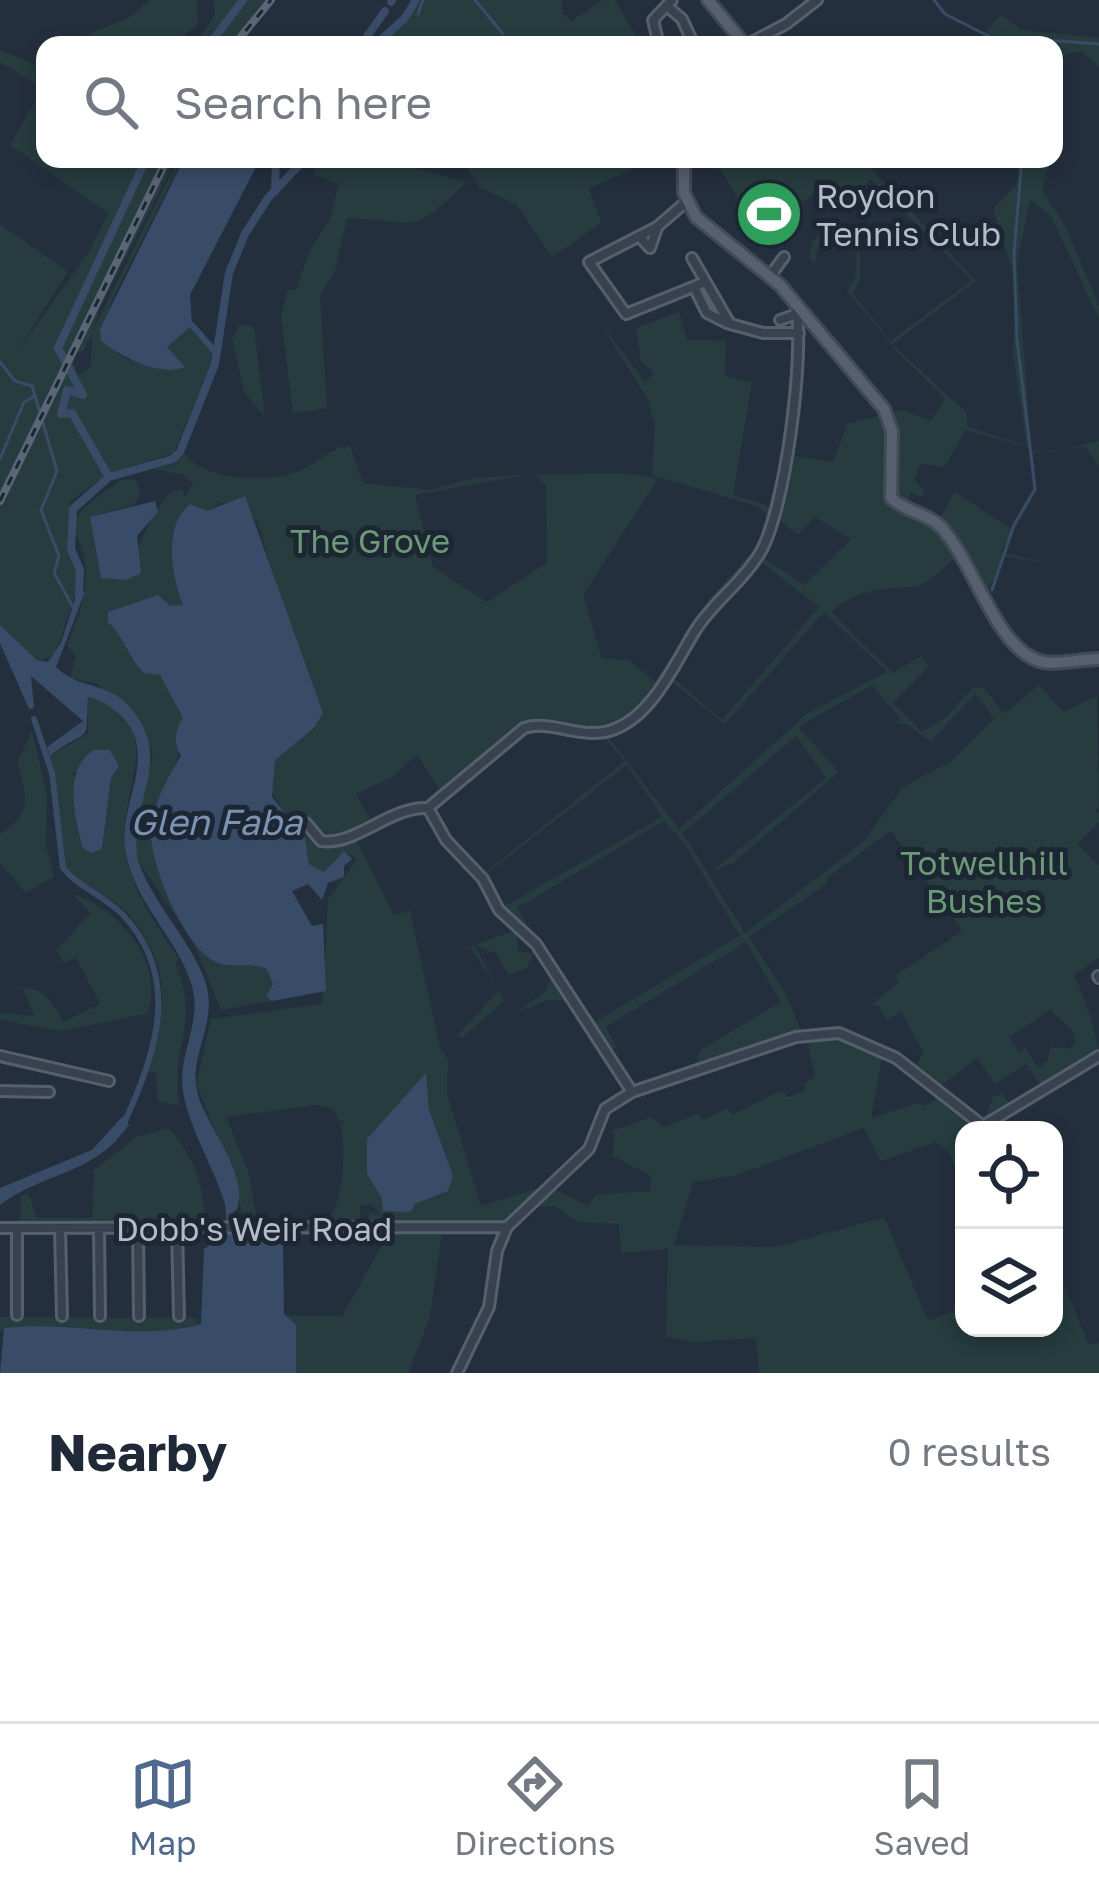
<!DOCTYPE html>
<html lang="en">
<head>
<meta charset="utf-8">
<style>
	:root { --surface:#fff; --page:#f6f6f7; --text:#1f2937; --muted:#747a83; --line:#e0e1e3; --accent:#4f688e }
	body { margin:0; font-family:"Golos Text",sans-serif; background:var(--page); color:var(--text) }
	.controls { position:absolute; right:36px; bottom:36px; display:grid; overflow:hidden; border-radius:24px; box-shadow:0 6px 18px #0003 }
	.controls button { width:108px; height:108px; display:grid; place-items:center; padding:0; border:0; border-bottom:3px solid var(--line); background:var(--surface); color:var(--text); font:60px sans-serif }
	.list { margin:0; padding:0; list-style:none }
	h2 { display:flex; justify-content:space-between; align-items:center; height:156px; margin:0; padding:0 48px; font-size:51px }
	h2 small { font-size:39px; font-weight:400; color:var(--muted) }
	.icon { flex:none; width:66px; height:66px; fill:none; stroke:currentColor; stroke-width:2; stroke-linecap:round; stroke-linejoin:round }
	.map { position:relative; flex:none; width:1099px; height:1373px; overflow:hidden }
	.search { position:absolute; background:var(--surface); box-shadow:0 6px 18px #0003; left:36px; right:36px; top:36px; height:132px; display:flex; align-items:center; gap:30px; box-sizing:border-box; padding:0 42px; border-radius:24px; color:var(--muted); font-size:45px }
	.sheet { height:348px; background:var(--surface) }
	nav { display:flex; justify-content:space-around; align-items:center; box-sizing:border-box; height:168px; border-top:3px solid var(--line); background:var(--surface); font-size:33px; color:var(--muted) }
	nav a { display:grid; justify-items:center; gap:6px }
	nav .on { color:var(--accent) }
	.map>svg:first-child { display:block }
	.green { fill:#263c3f; fill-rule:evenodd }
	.water { fill:#394c67 }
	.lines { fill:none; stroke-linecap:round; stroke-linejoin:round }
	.stream { stroke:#394c67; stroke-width:3 }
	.canal { stroke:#394c67; stroke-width:6 }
	.river { stroke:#394c67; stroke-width:8 }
	.minor-casing { stroke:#565f6c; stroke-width:14 }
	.major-casing { stroke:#414a57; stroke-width:16 }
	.minor { stroke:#38414e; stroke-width:8 }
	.major { stroke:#56606e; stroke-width:10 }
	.rail-casing { stroke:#5a6575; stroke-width:8 }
	.rail { stroke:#1d2633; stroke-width:3; stroke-dasharray:9; stroke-linecap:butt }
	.labels { text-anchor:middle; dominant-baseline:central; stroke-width:10; stroke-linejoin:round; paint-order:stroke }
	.poi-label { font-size:33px; fill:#b4bcc9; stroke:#1d2633; text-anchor:start }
	.park-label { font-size:33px; fill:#6b9a76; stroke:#1d2633 }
	.street-label { font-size:33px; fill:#b4bcc9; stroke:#1d2633 }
	.water-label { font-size:36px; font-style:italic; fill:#7c92b1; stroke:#1d2633 }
</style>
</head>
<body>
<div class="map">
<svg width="1099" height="1373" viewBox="0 0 1099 1373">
	<rect width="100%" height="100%" fill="#242f3e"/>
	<path class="green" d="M 150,0 L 197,0 L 198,25 L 170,45 L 88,45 L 84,36 L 130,17 Z
		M 213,0 L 267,0 L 230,45 L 195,45 L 215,14 Z
		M 421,0 L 562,0 L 563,14 L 572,21 L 602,0 L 615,0 L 641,45 L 384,45 L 381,42 L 403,26 Z
		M 1001,15 L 1022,30 L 1099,38 L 1099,67 L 1082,52 L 1067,53 L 1054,65 L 1054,45 L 979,45 L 976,42 Z
		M 0,50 L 45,69 L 45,159 L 163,159 L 0,495 L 0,224 L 68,272 L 13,358 L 90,250 L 108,213 L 10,145 L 43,88 L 0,62 Z
		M 168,159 L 176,159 L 100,308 L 92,332 L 178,160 L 183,159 L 113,298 L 101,341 L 127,359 L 161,369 L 167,347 L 190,325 L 211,350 L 212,361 L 174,453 L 109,473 L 70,502 L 68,550 L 81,579 L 54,657 L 37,660 L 0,625 L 0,504 L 71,357 L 78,375 L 91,367 L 92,334 L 83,351 L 73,354 Z
		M 323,159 L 383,159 L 466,182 C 412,237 418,221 347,218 L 335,271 L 320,295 L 327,408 L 293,414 L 281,316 L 288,290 L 296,290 L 311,248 L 329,221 L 339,184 L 312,174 Z
		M 462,159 L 656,159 L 589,188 L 601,223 L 552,257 L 517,205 L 479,187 Z
		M 714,159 L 862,159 L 976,281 L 892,344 L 966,412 L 968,427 L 1027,446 L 1013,354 L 1015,279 L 993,209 L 1017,184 L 1020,159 L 1050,159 L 1042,191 L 1065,225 L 1099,306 L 1099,319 L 1051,216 L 1030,200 L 1017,263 L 1031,448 L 965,430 L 944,468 L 921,463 L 914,480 L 925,491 L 921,497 L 911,492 L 905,509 L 937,523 L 955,492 L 1011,529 L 1035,488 L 1029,451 L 1055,452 L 1099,441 L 1099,466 L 1085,447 L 1033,453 L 1037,491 L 1001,552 L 1043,562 L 1005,557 L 986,596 L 990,584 L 986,589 L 960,556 C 943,565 931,585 910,587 C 879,589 859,589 831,612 L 893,673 L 921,656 L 929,666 L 893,702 L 922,732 L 946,717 L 973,688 L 984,688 L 1004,714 L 1039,685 L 1064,712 L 1097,696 L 1099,805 L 1094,815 L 1099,811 L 1099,822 L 1078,844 L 1099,865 L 1099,958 L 1074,975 C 1083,993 1099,1039 1099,1058 L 990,1130 L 964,1130 L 964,1185 L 947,1150 L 936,1142 L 881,1161 L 864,1128 L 737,1175 L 693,1182 L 674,1245 L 777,1247 L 884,1217 L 928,1321 L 964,1307 L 964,1328 L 1054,1328 L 1054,1261 L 1089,1345 L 1099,1343 L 1099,1373 L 759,1373 L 756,1338 L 694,1342 L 666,1337 L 668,1249 L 621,1253 L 619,1224 L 577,1222 L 555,1206 L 531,1207 L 552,1188 L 588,1206 L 595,1195 L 650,1191 L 651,1176 L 613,1156 L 614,1130 L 651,1117 L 664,1127 L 698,1114 L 703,1120 L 728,1108 L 732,1115 L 782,1090 L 788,1097 L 805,1091 L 804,1083 L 815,1077 L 807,1039 L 841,1036 L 883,1051 L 871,1118 L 922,1102 L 924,1107 L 940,1096 L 981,1127 L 993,1097 L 1002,1094 L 1014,1108 L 1042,1088 L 1026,1064 L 995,1084 L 977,1058 L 937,1089 L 913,1069 L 924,1053 L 901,1011 L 887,1020 L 879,1006 L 870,1006 L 899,982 L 895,976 L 962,931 L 891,830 L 827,878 L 826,884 L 749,937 L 786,994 L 802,1033 L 700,1065 L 696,1058 L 702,1049 L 781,1002 L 746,942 L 605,1027 L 617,1047 L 611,1049 L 593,1023 L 740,936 L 686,846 L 664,821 L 517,908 L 577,1001 L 549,1000 L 516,1013 L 546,991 L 552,973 L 540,953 L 517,935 L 518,951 L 533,954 L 526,969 L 509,975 L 496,953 L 475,946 L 504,1001 L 463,1037 L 456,1037 L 499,991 L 470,947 L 513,931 L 477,877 L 425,820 L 442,793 L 417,755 L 392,777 L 356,794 L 372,823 L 352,831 L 394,915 L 410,911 L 440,1047 L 448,1059 L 447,1093 L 481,1206 L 535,1189 L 539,1195 L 506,1224 L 369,1222 L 369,1212 L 381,1215 L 372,1204 L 359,1206 L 361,1221 L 245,1225 L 233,1173 L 196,1084 L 211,1019 L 322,1004 L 328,899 L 357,859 L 344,851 L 324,872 L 309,864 C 309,831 252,790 275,761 C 290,743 311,735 323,713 L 279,598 L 258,521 L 221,502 L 207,512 L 182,511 L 172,537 L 184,605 L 170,607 L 158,596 L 108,612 L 108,622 C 135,646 175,679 182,716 C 190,753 160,785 153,820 C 146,849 187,946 214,961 C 231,971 249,961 267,969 L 273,984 L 266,996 L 272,1001 L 221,1010 L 193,941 L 138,861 L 134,841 L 153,751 L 98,684 L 70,678 L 76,657 L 67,645 C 73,627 83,608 85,589 C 92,519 39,535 123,479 L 137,481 L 140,495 L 135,504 L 90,517 L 101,578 L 126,580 C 140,546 146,519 172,491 L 182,490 L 185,497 L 193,484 L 182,474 L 152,469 L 172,465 L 185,454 C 205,481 271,484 301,470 C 319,462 331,447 350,446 L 363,483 L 430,490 L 474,478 L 531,474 L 415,495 L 433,567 L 487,602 L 547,563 L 546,486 L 534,474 C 567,476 634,469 658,479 L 583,595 L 602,658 L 629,660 L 655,682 L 710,598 L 759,545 L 766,514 L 759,507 L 652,475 L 655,426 L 648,400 L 597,318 L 645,382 L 654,373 L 641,362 L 636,328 L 679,312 L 687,339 L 726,341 L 725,376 L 752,382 L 733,495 L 776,508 L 786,455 L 833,462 L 847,424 L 902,410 L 931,421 L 945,398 L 899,354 L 847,291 L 855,277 L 857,251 L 845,239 L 837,245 L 836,233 L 830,232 L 820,240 L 814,264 L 809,256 L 813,241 L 834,225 L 860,251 L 860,278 L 853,294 L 890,341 L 972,280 L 871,179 L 836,213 L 814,192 L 775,230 L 741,204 ZM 775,516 L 798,535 L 815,517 L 851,539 L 804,585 L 759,555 ZM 762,563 L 819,607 L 722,720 L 670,675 L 711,614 ZM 824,612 L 887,672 L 808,713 L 679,829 L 606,734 L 647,715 L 668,679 L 725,724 ZM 872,685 L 900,719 L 895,723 L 906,724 L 931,741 L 976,693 L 994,719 L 952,761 L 903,787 L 862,843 L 745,933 L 683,833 L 796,736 L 826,778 L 711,872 L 733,863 L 839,772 L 798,727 ZM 543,730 L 602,735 L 625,761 L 483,874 L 456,849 L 431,809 C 463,779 499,740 543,730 ZM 627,765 L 662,817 L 503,907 L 485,875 ZM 1050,1010 L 1072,1030 L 1076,1043 L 1069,1049 L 1050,1047 L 1048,1061 L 1038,1068 L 1025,1047 L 1019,1053 L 1009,1037 ZM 316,1105 L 334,1109 L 339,1122 L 346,1120 L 340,1126 C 347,1146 343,1204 328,1220 L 287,1222 L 256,1215 L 249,1174 L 226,1117 Z
		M 240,324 L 254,327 L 265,417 L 244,392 L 232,337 Z
		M 88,697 C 176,720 115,795 125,850 C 132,892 156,924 179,959 L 175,963 C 202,1024 168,1048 180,1106 L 158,1101 L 156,1073 L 148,1072 C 164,1005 175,974 130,916 C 115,896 86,891 70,874 C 60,864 51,775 50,756 L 88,733 ZM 119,766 L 111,778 L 103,848 L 73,773 Z
		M 32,731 L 47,795 L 46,846 L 54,877 L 26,893 L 0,863 L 0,834 C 33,815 27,796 17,763 Z
		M 72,894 C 120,909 164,960 148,1013 L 63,1031 L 0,1020 L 0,1013 L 34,1016 L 22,986 C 45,991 51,998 63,1022 L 100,1004 L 76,957 L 64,963 L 56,950 L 91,913 Z
		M 168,1128 C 195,1155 203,1187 206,1225 L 14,1225 L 21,1217 L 20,1196 L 28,1193 L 37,1218 L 92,1218 L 94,1170 L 137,1137 Z
		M 391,1230 L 442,1230 L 430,1317 L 408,1373 L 288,1373 L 295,1373 L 296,1325 L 284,1315 L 342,1316 Z
		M 0,1317 L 198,1318 L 197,1325 L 151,1334 L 63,1326 L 0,1331 Z"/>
	<path class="water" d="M 184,159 L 260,159 L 190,295 L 192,325 L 167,347 L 185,367 C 159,377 122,357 101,341 L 100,329 Z
		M 245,496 L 323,713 L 314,728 L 275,760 L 272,797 L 305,838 L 309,864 L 324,872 L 344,851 L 352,859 L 344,866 L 344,877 L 328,883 L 322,900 L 308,884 L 292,891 L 312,926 L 323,924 L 326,991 L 272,1001 L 266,996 L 273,984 L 267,969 C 249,961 229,971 212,960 C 182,942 147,859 151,825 C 155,800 169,776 181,755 C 173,744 175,729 183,718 L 160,675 L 144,673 C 127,656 126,639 108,622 L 108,612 L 158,595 L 170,606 L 183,605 C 172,576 162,527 190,504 L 207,511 Z
		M 155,501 L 158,512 L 137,536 L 141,573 L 126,580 L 101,578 L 90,517 Z
		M 78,590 L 85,592 L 56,667 C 78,689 107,682 129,706 C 177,760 127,802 138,861 C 153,902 184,933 202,973 C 223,1020 188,1050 197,1091 C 205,1126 252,1176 236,1211 L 227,1211 C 217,1171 189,1131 183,1091 C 177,1053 204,1022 191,983 C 176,936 136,905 126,854 C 117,814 147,776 135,737 C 128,717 108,702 88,697 C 85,749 93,723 50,756 L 47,747 L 83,721 L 31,676 L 34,708 L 29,709 L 0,643 L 0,625 L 37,660 L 48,662 L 61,643 Z
		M 94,750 L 110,750 L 119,766 L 111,778 L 102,849 L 91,853 L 83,848 C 74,815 63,769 94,750 Z
		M 426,1073 L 429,1110 L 453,1176 L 448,1191 L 414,1204 L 411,1212 L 383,1211 L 382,1198 L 367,1174 L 367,1139 Z
		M 122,1117 L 129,1124 C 97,1174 44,1172 0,1205 L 0,1188 L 92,1150 Z
		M 227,1231 L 283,1239 L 284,1314 L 296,1325 L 296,1373 L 0,1373 L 4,1328 C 71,1320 136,1342 201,1324 L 204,1249 Z"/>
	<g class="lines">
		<path class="stream" d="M 475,0 L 503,34
			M 934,0 L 945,14 L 1006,45
			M 418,14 L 423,0
			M 1041,45 L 1046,40 L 1099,44
			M 0,362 L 15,381 L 32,386 L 57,471 L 41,510 L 59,556 L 54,573 L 73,607
			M 0,459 L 24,402 L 35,396
			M 992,590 L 1014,525 L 1035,489 L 1017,340 L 1014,253 L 1022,159"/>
		<path class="canal" d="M 192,325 L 216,353
			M 34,719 L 52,773 L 63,868 C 78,887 104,896 122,914 C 182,976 157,1053 124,1123"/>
		<path class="river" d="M 391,2 L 392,0
			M 209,45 L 243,0
			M 361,45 L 385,11
			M 375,45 L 404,19 L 416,0
			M 275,191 L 276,159
			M 109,477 L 72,413 L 61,414 L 67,390 L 83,395 L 58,348 L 146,159
			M 79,596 L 80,570 L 71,549 L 73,509 L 109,477 L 173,459 L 180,452 L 215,364 L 229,273 L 245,234 L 268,198 L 305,159
			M 229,1201 L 231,1231"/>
		<g class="minor-casing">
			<path id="minor" d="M 668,7 L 682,19 L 694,45
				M 659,45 L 653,20 L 672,0
				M 746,45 L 786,24 L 817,0
				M 687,201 L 657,227 L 589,262 L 626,314 L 703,283
				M 639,236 L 650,248 L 657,228
				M 692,258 L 730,324 L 763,333 L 799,333
				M 770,276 L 784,257
				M 694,287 L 707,313 L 727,323
				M 780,320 L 797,314
				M 428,808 L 524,728 C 553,719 583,742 615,729 C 653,714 674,665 695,631 C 713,602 742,583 760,553 C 785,512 805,354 796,308
				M 428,808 L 446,840 L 483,879 L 499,910 L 536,944 L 632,1092
				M 306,823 L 321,841 C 356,846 390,806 428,808
				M 1098,976 L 1099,978
				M 0,1056 L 109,1081
				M 0,1091 L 49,1092
				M 0,1228 L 507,1227
				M 60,1228 L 62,1316
				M 99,1228 L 100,1316
				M 138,1228 L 139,1316
				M 177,1228 L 179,1316
				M 17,1315 L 17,1228
				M 457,1373 L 489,1307 L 497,1251 L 507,1227 L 589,1149 L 605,1109 L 632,1092 L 796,1037 L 839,1033 L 896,1058 L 983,1126 L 1099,1056"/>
		</g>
		<g class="major-casing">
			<path id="major" d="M 708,0 L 745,45
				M 684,159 L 684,193 L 696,217 L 780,285 L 884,409 L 892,431 L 891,498 C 904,511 926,513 939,525 C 974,560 996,652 1043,662 C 1061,665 1081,659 1099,659"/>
		</g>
		<use href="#minor" class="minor"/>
		<use href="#major" class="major"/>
		<g class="rail-casing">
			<path id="rail" d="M 234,45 L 271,0
				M 0,501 L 167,159"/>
		</g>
		<use href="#rail" class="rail"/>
	</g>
	<defs>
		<g id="stadium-disc" transform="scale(3.45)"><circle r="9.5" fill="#2e9e5b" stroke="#1d2633"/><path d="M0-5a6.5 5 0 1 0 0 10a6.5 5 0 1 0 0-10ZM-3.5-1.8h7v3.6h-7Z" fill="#fff"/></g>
	</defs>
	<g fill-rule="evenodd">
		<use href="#stadium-disc" x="769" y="214"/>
	</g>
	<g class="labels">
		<g class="poi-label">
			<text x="816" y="195">Roydon<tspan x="816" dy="38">Tennis Club</tspan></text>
		</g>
		<g class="park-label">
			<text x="370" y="540">The Grove</text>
			<text x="984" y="862">Totwellhill<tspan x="984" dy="38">Bushes</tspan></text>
		</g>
		<g class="street-label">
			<text x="254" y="1228">Dobb's Weir Road</text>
		</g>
		<g class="water-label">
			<text x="216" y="821">Glen Faba</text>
		</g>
	</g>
</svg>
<div class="controls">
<button><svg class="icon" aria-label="locate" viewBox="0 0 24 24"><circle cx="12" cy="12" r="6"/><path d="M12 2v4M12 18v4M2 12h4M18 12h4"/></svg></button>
<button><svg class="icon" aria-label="layers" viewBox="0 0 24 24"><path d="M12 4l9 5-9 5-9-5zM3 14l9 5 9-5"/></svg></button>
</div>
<div class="search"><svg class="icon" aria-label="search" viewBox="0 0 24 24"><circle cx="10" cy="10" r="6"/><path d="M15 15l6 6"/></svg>Search here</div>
</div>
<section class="sheet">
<h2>Nearby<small>0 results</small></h2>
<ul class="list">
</ul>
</section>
<nav>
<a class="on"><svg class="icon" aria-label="map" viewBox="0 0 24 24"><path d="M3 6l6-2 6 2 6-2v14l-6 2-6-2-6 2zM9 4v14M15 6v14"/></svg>Map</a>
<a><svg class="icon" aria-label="directions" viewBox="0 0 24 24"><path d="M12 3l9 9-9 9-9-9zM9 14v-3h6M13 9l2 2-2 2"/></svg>Directions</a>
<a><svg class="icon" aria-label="saved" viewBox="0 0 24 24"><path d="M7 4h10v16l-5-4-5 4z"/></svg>Saved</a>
</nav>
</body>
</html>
